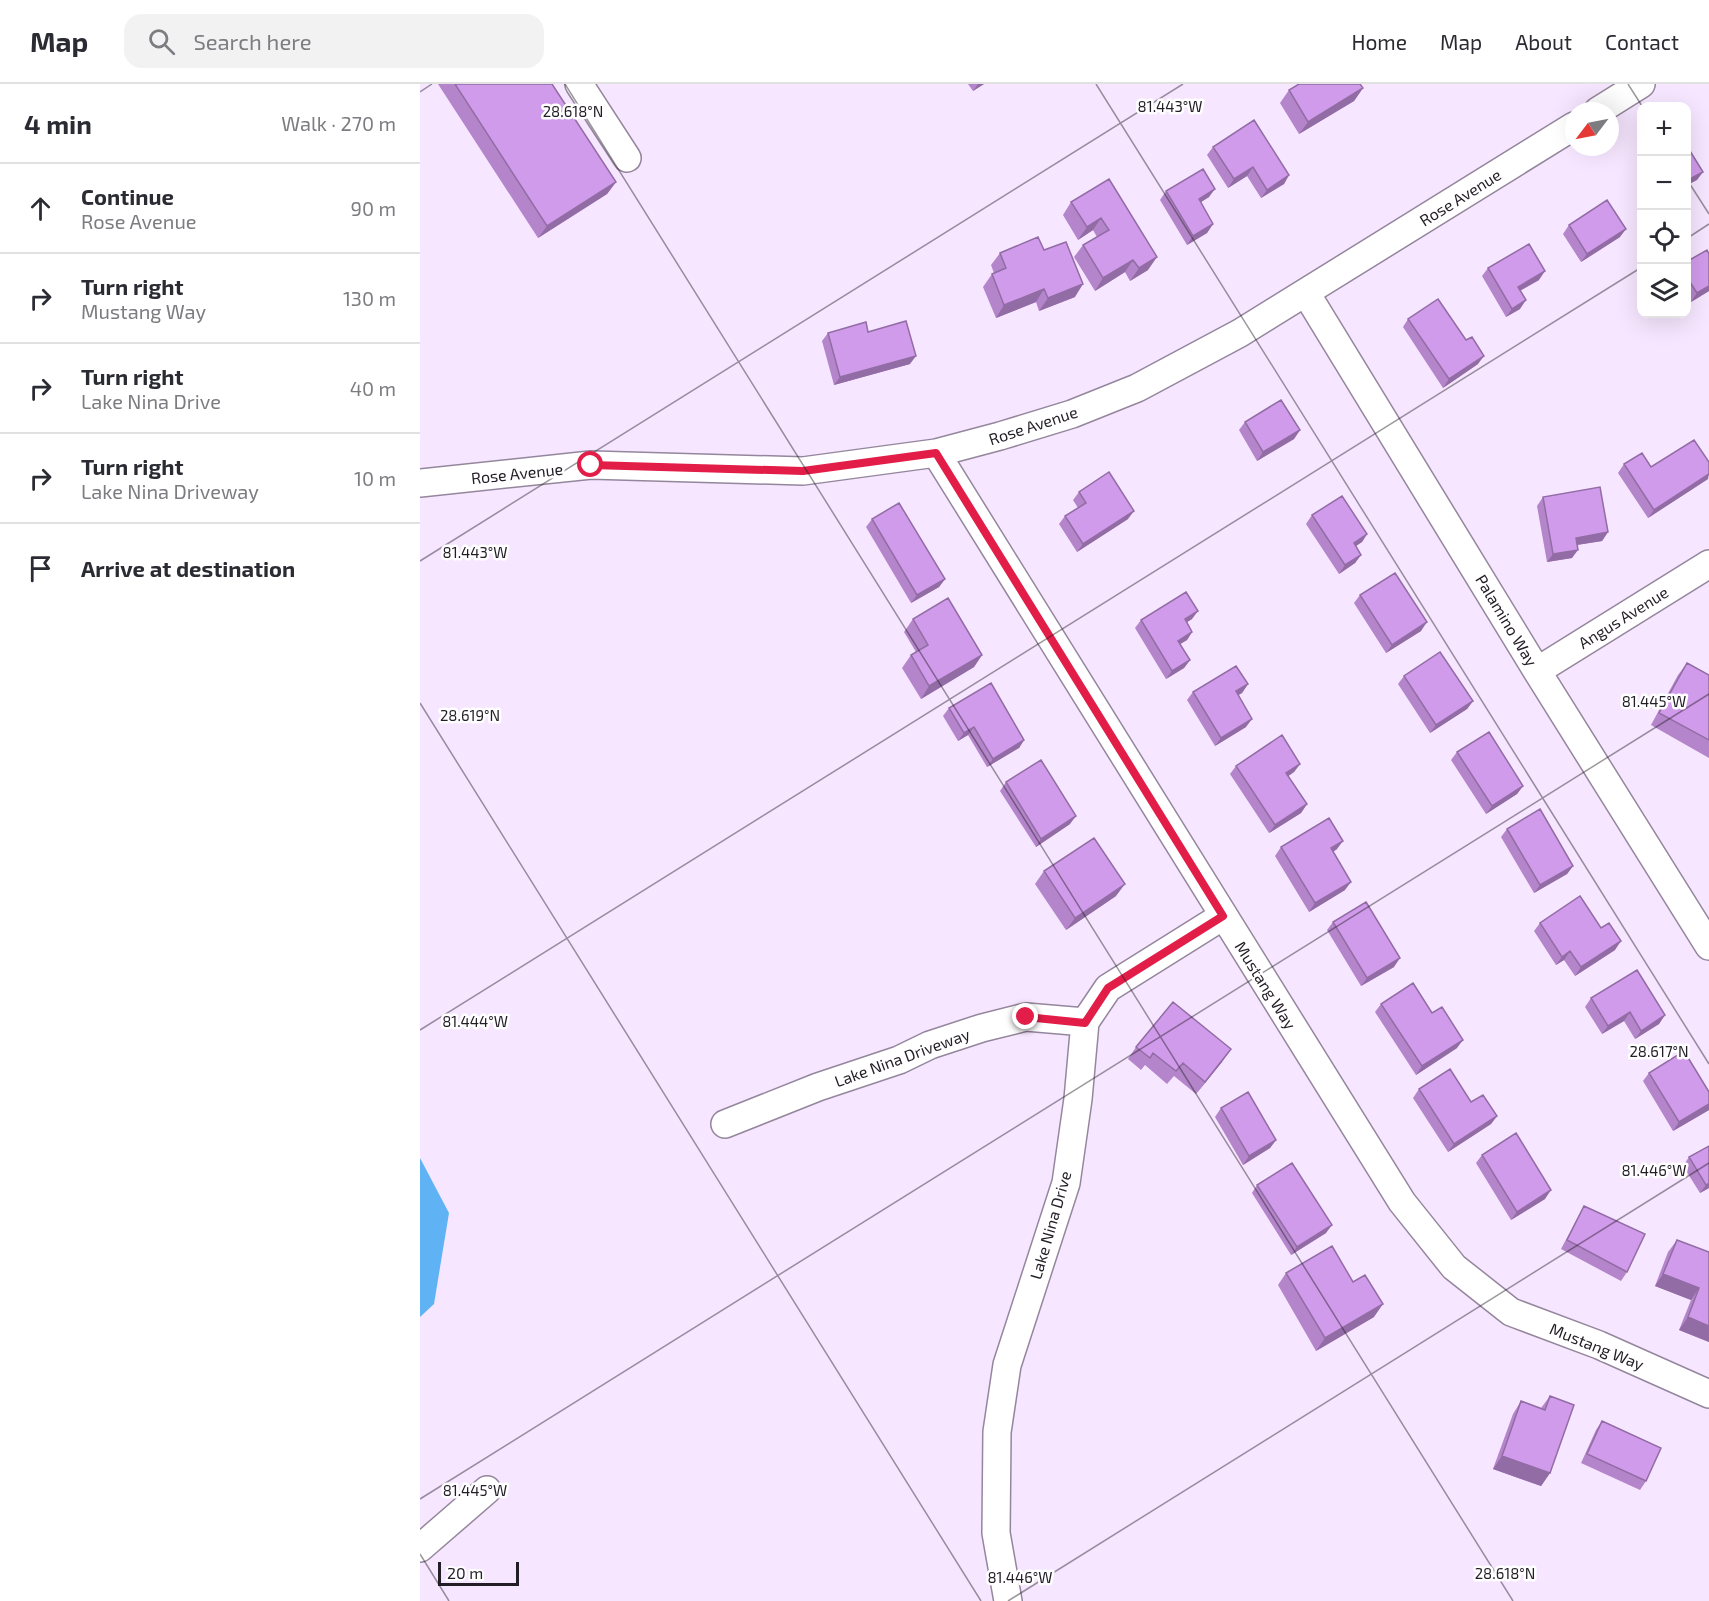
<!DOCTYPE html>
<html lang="en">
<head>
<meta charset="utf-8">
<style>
	:root { --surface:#fff; --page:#f2f2f3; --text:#2b2b33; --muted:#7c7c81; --line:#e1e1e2 }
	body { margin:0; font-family:"Exo 2",sans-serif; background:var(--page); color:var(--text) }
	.controls { position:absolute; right:18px; top:18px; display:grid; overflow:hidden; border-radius:12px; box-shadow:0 6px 24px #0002 }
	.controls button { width:54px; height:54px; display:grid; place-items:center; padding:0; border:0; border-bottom:2px solid var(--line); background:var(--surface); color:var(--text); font:30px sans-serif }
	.compass { position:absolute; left:1145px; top:18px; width:54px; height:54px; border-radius:50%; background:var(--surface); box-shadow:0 6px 24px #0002; rotate:238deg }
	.scale { position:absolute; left:18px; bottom:15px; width:81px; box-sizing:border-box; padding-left:6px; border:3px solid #231d26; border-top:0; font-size:16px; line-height:21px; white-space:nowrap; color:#231d26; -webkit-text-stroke:4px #fff; paint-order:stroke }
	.stop { position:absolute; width:18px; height:18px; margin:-14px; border:4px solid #e11d48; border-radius:50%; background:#fff }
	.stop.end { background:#e11d48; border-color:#fff; box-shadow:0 2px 6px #0008 }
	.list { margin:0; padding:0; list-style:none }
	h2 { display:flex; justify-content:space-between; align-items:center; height:78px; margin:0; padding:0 24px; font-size:26px }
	h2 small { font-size:20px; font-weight:400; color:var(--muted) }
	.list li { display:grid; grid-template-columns:39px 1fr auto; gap:18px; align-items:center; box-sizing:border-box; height:90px; padding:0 24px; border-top:2px solid var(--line) }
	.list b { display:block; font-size:22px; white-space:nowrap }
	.list p { margin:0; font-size:20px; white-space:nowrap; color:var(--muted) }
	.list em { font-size:20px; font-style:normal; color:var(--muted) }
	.icon { flex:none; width:33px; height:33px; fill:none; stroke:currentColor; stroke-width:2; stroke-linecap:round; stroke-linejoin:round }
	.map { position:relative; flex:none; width:1289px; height:1517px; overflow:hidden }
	header { display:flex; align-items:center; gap:36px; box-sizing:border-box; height:84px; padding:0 30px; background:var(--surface); border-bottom:2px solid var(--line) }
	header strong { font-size:28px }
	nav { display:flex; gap:33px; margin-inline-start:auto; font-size:21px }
	.search { width:420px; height:54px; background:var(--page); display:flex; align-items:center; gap:15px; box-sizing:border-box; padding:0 21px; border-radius:18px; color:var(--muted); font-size:22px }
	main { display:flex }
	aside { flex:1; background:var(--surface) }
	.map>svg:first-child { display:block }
	.water { fill:#5fb3f4 }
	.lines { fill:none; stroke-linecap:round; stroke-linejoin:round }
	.minor-casing { stroke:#94869c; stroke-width:30 }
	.minor { stroke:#fff; stroke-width:27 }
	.wall { fill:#b485ca }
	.shaded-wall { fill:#926ca4 }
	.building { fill:#d19beb; stroke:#926ca4; stroke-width:1.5 }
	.route { stroke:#e11d48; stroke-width:8 }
	.ticks { fill:none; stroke:#231d26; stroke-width:1.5; stroke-opacity:0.45 }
	.labels { text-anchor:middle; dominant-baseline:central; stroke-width:5; stroke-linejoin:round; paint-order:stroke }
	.street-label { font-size:16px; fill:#231d26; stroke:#fff }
	.ticks-label { font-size:15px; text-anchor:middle; fill:#231d26; stroke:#fff; stroke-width:5; stroke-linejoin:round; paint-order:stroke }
</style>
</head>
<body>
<header>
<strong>Map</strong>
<div class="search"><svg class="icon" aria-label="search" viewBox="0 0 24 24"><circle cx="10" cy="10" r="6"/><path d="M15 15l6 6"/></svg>Search here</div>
<nav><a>Home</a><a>Map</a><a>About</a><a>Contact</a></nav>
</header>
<main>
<aside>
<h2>4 min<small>Walk · 270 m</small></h2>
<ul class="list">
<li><svg class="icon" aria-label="ahead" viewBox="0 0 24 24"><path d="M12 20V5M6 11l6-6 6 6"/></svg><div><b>Continue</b><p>Rose Avenue</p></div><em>90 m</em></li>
<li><svg class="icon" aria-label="right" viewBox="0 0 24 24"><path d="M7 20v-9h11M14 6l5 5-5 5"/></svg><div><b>Turn right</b><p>Mustang Way</p></div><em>130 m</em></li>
<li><svg class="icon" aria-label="right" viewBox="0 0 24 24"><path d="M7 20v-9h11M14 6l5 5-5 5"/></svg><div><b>Turn right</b><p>Lake Nina Drive</p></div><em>40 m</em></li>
<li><svg class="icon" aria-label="right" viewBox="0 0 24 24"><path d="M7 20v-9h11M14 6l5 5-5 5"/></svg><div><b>Turn right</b><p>Lake Nina Driveway</p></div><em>10 m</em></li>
<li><svg class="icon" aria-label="arrive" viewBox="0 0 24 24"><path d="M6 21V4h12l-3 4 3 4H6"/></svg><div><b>Arrive at destination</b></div></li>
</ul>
</aside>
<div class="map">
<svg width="1289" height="1517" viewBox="0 0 1289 1517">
	<rect width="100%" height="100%" fill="#f6e6ff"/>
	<path class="water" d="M 0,1074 L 29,1129 L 14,1220 L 0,1233 Z"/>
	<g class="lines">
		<g class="minor-casing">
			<path id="minor" d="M 159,0 L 207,74
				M 1178,27 L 1221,0
				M 886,209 L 1117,587 L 1289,862
				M 516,369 L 982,1118 L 1034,1183 L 1091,1228 L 1179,1261 L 1289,1310
				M 0,399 L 171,381 L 383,387 L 516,369 L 580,352 L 652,330 L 717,304 L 820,249 L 1154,42
				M 1117,587 L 1289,480
				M 305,1040 L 398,1003 L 479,976 L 510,961 L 562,944 L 606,933 L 665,938
				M 0,1464 L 67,1406
				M 588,1517 L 576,1449 L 577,1348 L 587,1281 L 646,1099 L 658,1015 L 665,938 L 688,904 L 803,832"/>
		</g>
		<use href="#minor" class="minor"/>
	</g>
	<path class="wall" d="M 18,0 L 132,0 L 196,98 L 187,110 L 118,154 Z
		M 548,0 L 564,0 L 553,7 Z
		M 943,4 L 934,17 L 879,50 L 860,19 L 869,6 Z
		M 793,63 L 869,91 L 864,100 L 841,114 L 827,92 L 808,104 L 787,71 Z
		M 689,95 L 728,186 L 710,197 L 705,188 L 675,207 L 654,173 L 663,161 L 677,153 L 673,146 L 658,156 L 643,131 L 651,118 Z
		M 746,107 L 789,113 L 781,118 L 793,140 L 787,149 L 767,161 L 740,116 Z
		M 1149,141 L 1200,153 L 1161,178 L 1143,150 Z
		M 624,166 L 655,213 L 619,227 L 616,218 L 576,234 L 563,203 L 572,190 L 574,189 L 571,181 L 580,169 Z
		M 1266,178 L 1289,207 L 1271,218 L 1266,210 Z
		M 1068,184 L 1119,196 L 1100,207 L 1100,225 L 1086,233 L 1062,192 Z
		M 988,235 L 1046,256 L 1058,280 L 1023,304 L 983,243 Z
		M 448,248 L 490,280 L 414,301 L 402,257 L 408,249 Z
		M 825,338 L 880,346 L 874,355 L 837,377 L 819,346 Z
		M 1204,380 L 1231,383 L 1288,395 L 1228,434 L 1198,389 Z
		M 659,408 L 708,435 L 657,468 L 639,440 L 645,432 L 658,424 L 653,416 Z
		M 1123,413 L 1188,448 L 1182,457 L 1157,461 L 1152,474 L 1127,478 L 1117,422 Z
		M 892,431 L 947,450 L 942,458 L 936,462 L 941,471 L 935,479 L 919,490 L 886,440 Z
		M 452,435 L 525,495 L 519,503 L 491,519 L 446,443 Z
		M 940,511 L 1001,547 L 966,569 L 934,519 Z
		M 493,535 L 562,571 L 554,583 L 501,615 L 482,584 L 491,571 L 496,568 L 484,548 Z
		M 772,535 L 767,538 L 772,548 L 767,556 L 760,560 L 770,576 L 764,584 L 746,595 L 715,544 L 721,536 Z
		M 1267,579 L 1289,591 L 1289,674 L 1231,641 L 1258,591 Z
		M 984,592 L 1053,617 L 1047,625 L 1010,649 L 978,600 Z
		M 828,600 L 822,609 L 818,611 L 826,643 L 795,662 L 767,616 L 773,608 Z
		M 529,624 L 604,656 L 599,664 L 567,683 L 548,651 L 538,657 L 523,632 Z
		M 1037,668 L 1103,702 L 1097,710 L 1066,730 L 1031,676 Z
		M 880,680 L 874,688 L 868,692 L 887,720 L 881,729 L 849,749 L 810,690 L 816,682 Z
		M 586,698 L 650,740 L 616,763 L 580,707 Z
		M 1087,745 L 1153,782 L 1147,790 L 1114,809 L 1081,753 Z
		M 861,763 L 917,765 L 913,768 L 925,806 L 889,828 L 855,772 Z
		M 624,787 L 696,812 L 646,846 L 615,800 Z
		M 913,838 L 974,883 L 941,902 L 907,846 Z
		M 1120,839 L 1195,866 L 1155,892 L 1144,876 L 1136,881 L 1114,847 Z
		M 1171,914 L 1245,931 L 1239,940 L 1215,955 L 1204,937 L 1182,950 L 1165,923 Z
		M 961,920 L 1012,929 L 1037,964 L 996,991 L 955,928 Z
		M 716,963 L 802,978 L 776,1010 L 754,992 L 747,1000 L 725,981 L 721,986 L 708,975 Z
		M 1229,989 L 1289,1026 L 1253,1047 L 1223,997 Z
		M 999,1005 L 1051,1018 L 1077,1032 L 1071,1040 L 1028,1068 L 993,1014 Z
		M 801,1024 L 856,1056 L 850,1064 L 823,1081 L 795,1033 Z
		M 1062,1071 L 1125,1115 L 1091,1136 L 1056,1079 Z
		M 1269,1073 L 1289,1104 L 1280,1109 L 1263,1082 Z
		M 837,1101 L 906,1149 L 871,1171 L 832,1109 Z
		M 1164,1122 L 1207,1188 L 1201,1197 L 1141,1165 L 1159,1131 Z
		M 1257,1156 L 1289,1168 L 1289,1258 L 1259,1246 L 1271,1216 L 1235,1202 L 1248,1168 Z
		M 866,1189 L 933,1198 L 954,1233 L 896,1267 L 858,1201 Z
		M 1130,1312 L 1130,1389 L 1121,1402 L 1073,1385 L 1093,1330 L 1101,1317 L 1121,1324 Z
		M 1182,1337 L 1226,1397 L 1220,1406 L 1161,1379 L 1176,1346 Z"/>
	<path class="shaded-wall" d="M 558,0 L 564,0 L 553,7 Z
		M 943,4 L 934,17 L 879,50 L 888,38 Z
		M 833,83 L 827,92 L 808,104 L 814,95 Z
		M 1283,88 L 1277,96 L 1266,102 L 1266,97 Z
		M 869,91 L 864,100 L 841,114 L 847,106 Z
		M 196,98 L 187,110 L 118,154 L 127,142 Z
		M 795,105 L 789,113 L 773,123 L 779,115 Z
		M 681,134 L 673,146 L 658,156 L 667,143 Z
		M 793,140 L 787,149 L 767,161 L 773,152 Z
		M 1206,145 L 1200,153 L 1161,178 L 1167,170 Z
		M 737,173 L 728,186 L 710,197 L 719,184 Z
		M 713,176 L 705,188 L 675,207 L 683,194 Z
		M 1125,187 L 1119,196 L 1092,211 L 1098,203 Z
		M 663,200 L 655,213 L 619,227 L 628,214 Z
		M 1289,202 L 1289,207 L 1271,218 L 1277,209 Z
		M 624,205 L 616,218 L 576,234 L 584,221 Z
		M 1106,216 L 1100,225 L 1086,233 L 1092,225 Z
		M 496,272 L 490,280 L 414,301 L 420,293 Z
		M 1064,272 L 1058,280 L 1023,304 L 1029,295 Z
		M 880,346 L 874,355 L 837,377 L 843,368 Z
		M 1289,390 L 1288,395 L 1228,434 L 1234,426 Z
		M 714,427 L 708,435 L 657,468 L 663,460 Z
		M 1188,448 L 1182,457 L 1150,462 L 1156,454 Z
		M 947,450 L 942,458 L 928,467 L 934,459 Z
		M 1158,466 L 1152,474 L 1127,478 L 1133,470 Z
		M 941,471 L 935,479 L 919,490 L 925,481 Z
		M 525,495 L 519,503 L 491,519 L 497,511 Z
		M 778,527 L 772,535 L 759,543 L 765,535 Z
		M 1007,538 L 1001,547 L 966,569 L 972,561 Z
		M 772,548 L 767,556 L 752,565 L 758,557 Z
		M 562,571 L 554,583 L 501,615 L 509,602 Z
		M 770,576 L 764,584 L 746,595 L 752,587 Z
		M 828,600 L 822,609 L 810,616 L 816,607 Z
		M 1053,617 L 1047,625 L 1010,649 L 1016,641 Z
		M 832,635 L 826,643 L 795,662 L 801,654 Z
		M 554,643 L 548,651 L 538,657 L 544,649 Z
		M 604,656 L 599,664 L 567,683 L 573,675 Z
		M 880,680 L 874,688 L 860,698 L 866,689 Z
		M 1103,702 L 1097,710 L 1066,730 L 1072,722 Z
		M 887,720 L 881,729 L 849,749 L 855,741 Z
		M 656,732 L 650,740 L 616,763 L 621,755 Z
		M 923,757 L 917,765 L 905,773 L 911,764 Z
		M 1153,782 L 1147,790 L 1114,809 L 1120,801 Z
		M 931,798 L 925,806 L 889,828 L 895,819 Z
		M 705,800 L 696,812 L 646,846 L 655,834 Z
		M 1201,857 L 1195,866 L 1155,892 L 1161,883 Z
		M 1150,867 L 1144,876 L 1136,881 L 1142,873 Z
		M 980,874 L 974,883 L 941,902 L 947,894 Z
		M 1210,928 L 1204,937 L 1182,950 L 1188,942 Z
		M 1245,931 L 1239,940 L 1215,955 L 1221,947 Z
		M 1043,956 L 1037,964 L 996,991 L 1002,982 Z
		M 811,965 L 802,978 L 776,1010 L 785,998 Z
		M 1289,1020 L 1289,1026 L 1253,1047 L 1259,1038 Z
		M 1077,1032 L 1071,1040 L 1028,1068 L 1034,1060 Z
		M 856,1056 L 850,1064 L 823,1081 L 829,1072 Z
		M 1289,1099 L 1289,1104 L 1280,1109 L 1286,1101 Z
		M 1131,1106 L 1125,1115 L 1091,1136 L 1097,1128 Z
		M 912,1141 L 906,1149 L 871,1171 L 877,1163 Z
		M 1243,1190 L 1279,1204 L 1271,1216 L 1235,1202 Z
		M 963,1220 L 954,1233 L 896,1267 L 905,1254 Z
		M 1268,1233 L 1289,1242 L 1289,1258 L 1259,1246 Z
		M 1082,1372 L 1130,1389 L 1121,1402 L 1073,1385 Z"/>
	<path class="building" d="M 35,0 L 132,0 L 196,98 L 127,142 Z
		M 879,0 L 940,0 L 943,4 L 888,38 L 869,6 Z
		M 834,36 L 869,91 L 847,106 L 833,83 L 814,95 L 793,63 Z
		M 1267,62 L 1283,88 L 1266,97 L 1266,63 Z
		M 783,85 L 795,105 L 779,115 L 793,140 L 773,152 L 746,107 Z
		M 689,95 L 737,173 L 719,184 L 713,176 L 683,194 L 663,161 L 689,146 L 681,134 L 667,143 L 651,118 Z
		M 1187,116 L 1206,145 L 1167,170 L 1149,141 Z
		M 618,153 L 624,166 L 646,158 L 663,200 L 628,214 L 624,205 L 584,221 L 572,190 L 586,184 L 580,169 Z
		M 1109,160 L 1125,187 L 1098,203 L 1106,216 L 1092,225 L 1068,184 Z
		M 1287,166 L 1289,170 L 1289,202 L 1277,209 L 1266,192 L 1266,178 Z
		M 1018,215 L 1046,256 L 1052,253 L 1064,272 L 1029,295 L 988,235 Z
		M 486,237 L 496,272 L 420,293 L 408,249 L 446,238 L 448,248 Z
		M 861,316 L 880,346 L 843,368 L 825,338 Z
		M 1274,356 L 1289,378 L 1289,390 L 1234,426 L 1204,380 L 1222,369 L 1231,383 Z
		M 689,388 L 714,427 L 663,460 L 645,432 L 666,419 L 659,408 Z
		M 1180,403 L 1188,448 L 1156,454 L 1158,466 L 1133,470 L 1123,413 Z
		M 922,412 L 947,450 L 934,459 L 941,471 L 925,481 L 892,431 Z
		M 479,419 L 525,495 L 497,511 L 452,435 Z
		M 975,489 L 1007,538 L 972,561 L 940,511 Z
		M 766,508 L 778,527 L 765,535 L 772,548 L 758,557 L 770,576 L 752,587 L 721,536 Z
		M 528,514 L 562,571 L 509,602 L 491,571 L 508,561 L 493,535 Z
		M 1020,568 L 1053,617 L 1016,641 L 984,592 Z
		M 1267,579 L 1289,591 L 1289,656 L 1239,629 Z
		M 816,582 L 828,600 L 816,607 L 832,635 L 801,654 L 773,608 Z
		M 571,599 L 604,656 L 573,675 L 554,643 L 544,649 L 529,624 Z
		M 1069,648 L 1103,702 L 1072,722 L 1037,668 Z
		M 862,651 L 880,680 L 866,689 L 887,720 L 855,741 L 816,682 Z
		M 621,676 L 656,732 L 621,755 L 586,698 Z
		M 1120,725 L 1153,782 L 1120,801 L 1087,745 Z
		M 909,734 L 923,757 L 911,764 L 931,798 L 895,819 L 861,763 Z
		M 674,754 L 705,800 L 655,834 L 624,787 Z
		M 1160,812 L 1181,844 L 1189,839 L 1201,857 L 1161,883 L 1150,867 L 1142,873 L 1120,839 Z
		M 946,818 L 980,874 L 947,894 L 913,838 Z
		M 1217,886 L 1245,931 L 1221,947 L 1210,928 L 1188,942 L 1171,914 Z
		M 993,899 L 1012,929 L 1022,923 L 1043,956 L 1002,982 L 961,920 Z
		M 753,918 L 811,965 L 785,998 L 763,979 L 756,987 L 733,969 L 730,974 L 716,963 Z
		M 1264,967 L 1289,1008 L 1289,1020 L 1259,1038 L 1229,989 Z
		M 1030,985 L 1051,1018 L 1063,1011 L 1077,1032 L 1034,1060 L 999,1005 Z
		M 828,1008 L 856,1056 L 829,1072 L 801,1024 Z
		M 1096,1049 L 1131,1106 L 1097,1128 L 1062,1071 Z
		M 1289,1062 L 1289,1099 L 1286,1101 L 1269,1073 Z
		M 872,1079 L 912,1141 L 877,1163 L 837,1101 Z
		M 1164,1122 L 1225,1150 L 1207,1188 L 1147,1156 Z
		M 1257,1156 L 1289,1168 L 1289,1242 L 1268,1233 L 1279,1204 L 1243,1190 Z
		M 912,1162 L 933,1198 L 945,1191 L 963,1220 L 905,1254 L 866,1189 Z
		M 1130,1312 L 1154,1321 L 1130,1389 L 1082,1372 L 1101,1317 L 1125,1326 Z
		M 1182,1337 L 1241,1364 L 1226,1397 L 1167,1370 Z"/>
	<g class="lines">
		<path class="route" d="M 171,381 L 383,387 L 516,369 L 803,832 L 688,904 L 665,939 L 606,933"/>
	</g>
	<path class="ticks" d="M 145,0 L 1093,1517M 676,0 L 1289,980M 1208,0 L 1222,22M 0,8 L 12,0M 1266,94 L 1289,130M 1266,155 L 1289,140M 0,477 L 763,0M 0,619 L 561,1517M 0,946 L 1222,183M 0,1415 L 1289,610M 0,1470 L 29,1517M 588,1517 L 1289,1079"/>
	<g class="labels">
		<g class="street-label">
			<text transform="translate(1040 113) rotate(-32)">Rose Avenue</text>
			<text transform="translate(613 341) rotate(-18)">Rose Avenue</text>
			<text transform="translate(97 389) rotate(-6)">Rose Avenue</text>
			<text transform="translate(1203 533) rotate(-32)">Angus Avenue</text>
			<text transform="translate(1087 536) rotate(59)">Palamino Way</text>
			<text transform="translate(846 901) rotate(58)">Mustang Way</text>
			<text transform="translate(482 973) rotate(-20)">Lake Nina Driveway</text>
			<text transform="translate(630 1141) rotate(-74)">Lake Nina Drive</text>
			<text transform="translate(1177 1262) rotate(22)">Mustang Way</text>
		</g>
	</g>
	<g class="ticks-label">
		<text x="750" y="28">81.443°W</text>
		<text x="153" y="33">28.618°N</text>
		<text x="55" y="474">81.443°W</text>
		<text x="1234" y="623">81.445°W</text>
		<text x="50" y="637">28.619°N</text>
		<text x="55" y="943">81.444°W</text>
		<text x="1239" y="973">28.617°N</text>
		<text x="1234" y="1092">81.446°W</text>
		<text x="55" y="1412">81.445°W</text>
		<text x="1085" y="1495">28.618°N</text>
		<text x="600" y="1499">81.446°W</text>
	</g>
</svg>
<div class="controls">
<button>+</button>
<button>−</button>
<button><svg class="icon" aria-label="locate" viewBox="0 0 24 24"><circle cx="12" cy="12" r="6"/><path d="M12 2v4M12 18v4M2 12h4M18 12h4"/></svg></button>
<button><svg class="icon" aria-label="layers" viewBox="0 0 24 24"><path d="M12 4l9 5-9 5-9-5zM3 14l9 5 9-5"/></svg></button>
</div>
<svg class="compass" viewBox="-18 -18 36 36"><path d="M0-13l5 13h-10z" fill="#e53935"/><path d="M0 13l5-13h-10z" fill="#7c7c81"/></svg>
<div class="scale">20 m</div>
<div class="stop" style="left:171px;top:381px"></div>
<div class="stop end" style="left:606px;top:933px"></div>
</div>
</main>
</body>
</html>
